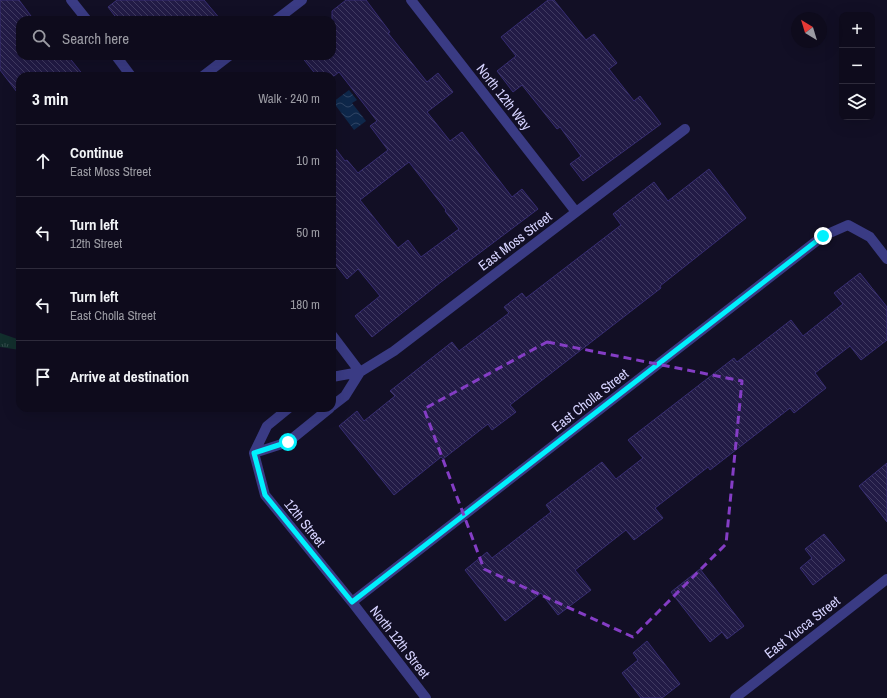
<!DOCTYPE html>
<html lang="en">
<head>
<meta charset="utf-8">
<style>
	:root { --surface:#0e0b1c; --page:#171425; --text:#f1f3f6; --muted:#9b9ba3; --line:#2e2b3b }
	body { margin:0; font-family:"Archivo Narrow",sans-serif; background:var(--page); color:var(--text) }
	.controls { position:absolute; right:12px; top:12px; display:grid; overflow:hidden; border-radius:8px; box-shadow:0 4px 16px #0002 }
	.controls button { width:36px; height:36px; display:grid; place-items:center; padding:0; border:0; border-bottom:1px solid var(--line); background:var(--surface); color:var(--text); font:20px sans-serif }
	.compass { position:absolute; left:791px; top:12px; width:36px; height:36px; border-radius:50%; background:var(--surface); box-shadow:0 4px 16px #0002; rotate:322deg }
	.stop { position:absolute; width:12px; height:12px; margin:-9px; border:3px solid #01f0fd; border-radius:50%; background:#fff }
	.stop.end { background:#01f0fd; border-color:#fff; box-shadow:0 1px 4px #0008 }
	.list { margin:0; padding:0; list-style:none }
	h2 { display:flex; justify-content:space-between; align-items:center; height:52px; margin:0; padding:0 16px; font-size:17px }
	h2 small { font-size:13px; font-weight:400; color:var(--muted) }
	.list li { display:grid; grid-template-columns:26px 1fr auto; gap:12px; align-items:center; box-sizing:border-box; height:72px; padding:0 16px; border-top:1px solid var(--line) }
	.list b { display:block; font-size:15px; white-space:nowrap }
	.list p { margin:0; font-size:13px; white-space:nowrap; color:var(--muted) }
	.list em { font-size:13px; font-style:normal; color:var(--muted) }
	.icon { flex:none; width:22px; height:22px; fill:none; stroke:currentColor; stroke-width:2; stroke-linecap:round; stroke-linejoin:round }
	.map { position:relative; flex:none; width:887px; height:698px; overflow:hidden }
	.search { position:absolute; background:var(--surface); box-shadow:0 4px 16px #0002; left:16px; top:16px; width:320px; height:44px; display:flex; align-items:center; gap:10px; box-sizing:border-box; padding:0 14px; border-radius:12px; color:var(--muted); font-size:15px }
	.panel { position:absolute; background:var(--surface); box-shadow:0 4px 16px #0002; left:16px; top:72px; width:320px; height:340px; border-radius:12px }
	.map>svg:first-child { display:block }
	.grass { fill:url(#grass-tufts) }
	.water { fill:url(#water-waves) }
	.building { fill:url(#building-back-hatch); stroke:#372d72; fill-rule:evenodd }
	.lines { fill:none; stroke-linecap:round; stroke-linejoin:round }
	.minor { stroke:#3a3b84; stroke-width:10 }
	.route { stroke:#01f0fd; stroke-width:5 }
	.marked { fill:none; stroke:#843dc5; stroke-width:3; stroke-dasharray:8 5; stroke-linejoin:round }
	.labels { text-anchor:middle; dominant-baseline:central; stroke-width:3; stroke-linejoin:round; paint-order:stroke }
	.street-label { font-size:14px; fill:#d6d3ff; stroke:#120f25 }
</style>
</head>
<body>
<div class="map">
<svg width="887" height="698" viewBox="0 0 887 698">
	<defs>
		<pattern id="grass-tufts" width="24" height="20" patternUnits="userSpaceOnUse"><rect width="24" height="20" fill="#122f2d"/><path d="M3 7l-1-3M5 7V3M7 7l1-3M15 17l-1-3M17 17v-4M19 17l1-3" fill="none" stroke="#344c4c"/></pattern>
		<pattern id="water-waves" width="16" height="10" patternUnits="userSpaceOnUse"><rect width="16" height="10" fill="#0e274a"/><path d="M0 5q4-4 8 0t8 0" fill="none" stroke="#304565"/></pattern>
		<pattern id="building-back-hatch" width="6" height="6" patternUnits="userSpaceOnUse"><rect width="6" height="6" fill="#221b46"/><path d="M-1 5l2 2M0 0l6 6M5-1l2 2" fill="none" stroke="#413b62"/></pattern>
	</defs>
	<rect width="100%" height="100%" fill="#120f25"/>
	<path class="grass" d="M 0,333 L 20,340 L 20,350 L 0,347 Z"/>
	<path class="water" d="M 349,90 L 357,100 L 352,103 L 366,121 L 354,130 L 333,102 Z"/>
	<path class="building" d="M 0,0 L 19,0 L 34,20 L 20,20 L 20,56 L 68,56 L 84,76 L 20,76 L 20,96 L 0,70 Z
		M 117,0 L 204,0 L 221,20 L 118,20 L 108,7 Z
		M 346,0 L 366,0 L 390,32 L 388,33 L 427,82 L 438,73 L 453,92 L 427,112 L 450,141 L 462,132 L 512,197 L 522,189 L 538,209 L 441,282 L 372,337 L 355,316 L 380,296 L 358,269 L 347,279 L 332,260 L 332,144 L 345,161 L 347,160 L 358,173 L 388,150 L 370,126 L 377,121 L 339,72 L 334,76 L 317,76 L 301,56 L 332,56 L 332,11 ZM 409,162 L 446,210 L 445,211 L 459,229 L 421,257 L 408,240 L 398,248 L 360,200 Z
		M 548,0 L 554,0 L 586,40 L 594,34 L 617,63 L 609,69 L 634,101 L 640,96 L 661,124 L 583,181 L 570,164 L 581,156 L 560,127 L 557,129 L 522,85 L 513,92 L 497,71 L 516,56 L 501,37 Z
		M 709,169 L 746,218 L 660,286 L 661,288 L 510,405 L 516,412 L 492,430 L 488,424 L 443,459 L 441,457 L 394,495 L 339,426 L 357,411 L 364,421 L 395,396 L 390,391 L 452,342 L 459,351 L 509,313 L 504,307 L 522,293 L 526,298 L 621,225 L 613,214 L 654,182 L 668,201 Z
		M 860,273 L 887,307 L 887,340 L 861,360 L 850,346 L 815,373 L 826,388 L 794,413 L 790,408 L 710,470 L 708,467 L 655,508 L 663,518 L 634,540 L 626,530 L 575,570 L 591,590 L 558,615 L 541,593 L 505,621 L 465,570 L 487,552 L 492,558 L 551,512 L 546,505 L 602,462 L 616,479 L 643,458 L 628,440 L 734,358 L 737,362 L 791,320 L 803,336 L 843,304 L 834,293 Z
		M 887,463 L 887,522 L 859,486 Z
		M 824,534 L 845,560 L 813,585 L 800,568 L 812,558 L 805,549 Z
		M 700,569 L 744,626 L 727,639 L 722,632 L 710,642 L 671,592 Z
		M 647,641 L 680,684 L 662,698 L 641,698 L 622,673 L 638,660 L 633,653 Z"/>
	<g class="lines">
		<path class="minor" d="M 71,0 L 87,20
			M 411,0 L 576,212
			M 276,20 L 302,0
			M 116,56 L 131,76
			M 203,76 L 229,56
			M 332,335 L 360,372
			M 332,377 L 360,372 L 394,351 L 685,129
			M 332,406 L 345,396 L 360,372
			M 254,453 L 265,495 L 352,602 L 426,698
			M 254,453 L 288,442 L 330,408
			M 254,453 L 267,426 L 289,408
			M 352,602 L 823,236 L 848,225 L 870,237 L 887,259
			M 735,698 L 887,579"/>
	</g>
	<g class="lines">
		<path class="route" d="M 288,442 L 254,453 L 265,495 L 352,602 L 823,236"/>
	</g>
	<path class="marked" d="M 547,342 L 742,381 L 726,544 L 633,637 L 484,569 L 424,409 Z"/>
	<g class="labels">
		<g class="street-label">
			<text transform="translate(504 97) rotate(52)">North 12th Way</text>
			<text transform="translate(515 241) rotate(-37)">East Moss Street</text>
			<text transform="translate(590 400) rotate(-38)">East Cholla Street</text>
			<text transform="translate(305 523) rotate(51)">12th Street</text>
			<text transform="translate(802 627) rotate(-38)">East Yucca Street</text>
			<text transform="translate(400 642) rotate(52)">North 12th Street</text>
		</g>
	</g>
</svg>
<div class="controls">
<button>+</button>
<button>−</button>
<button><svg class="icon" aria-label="layers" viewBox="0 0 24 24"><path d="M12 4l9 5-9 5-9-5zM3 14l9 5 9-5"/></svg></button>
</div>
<svg class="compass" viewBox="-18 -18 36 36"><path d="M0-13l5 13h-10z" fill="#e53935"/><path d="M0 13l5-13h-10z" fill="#9b9ba3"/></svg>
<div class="stop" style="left:288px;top:442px"></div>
<div class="stop end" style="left:823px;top:236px"></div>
<div class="search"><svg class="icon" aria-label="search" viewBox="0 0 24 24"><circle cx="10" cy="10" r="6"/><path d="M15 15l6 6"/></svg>Search here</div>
<section class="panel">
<h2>3 min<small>Walk · 240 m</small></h2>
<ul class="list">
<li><svg class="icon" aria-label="ahead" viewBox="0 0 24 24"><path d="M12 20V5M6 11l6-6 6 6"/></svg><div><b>Continue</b><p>East Moss Street</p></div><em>10 m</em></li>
<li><svg class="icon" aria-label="left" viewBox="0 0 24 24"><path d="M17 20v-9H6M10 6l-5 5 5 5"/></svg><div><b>Turn left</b><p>12th Street</p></div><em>50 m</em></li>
<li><svg class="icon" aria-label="left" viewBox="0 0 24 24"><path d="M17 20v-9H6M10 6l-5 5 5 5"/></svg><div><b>Turn left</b><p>East Cholla Street</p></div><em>180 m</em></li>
<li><svg class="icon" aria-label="arrive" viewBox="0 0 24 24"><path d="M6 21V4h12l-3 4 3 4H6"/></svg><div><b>Arrive at destination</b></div></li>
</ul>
</section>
</div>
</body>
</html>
